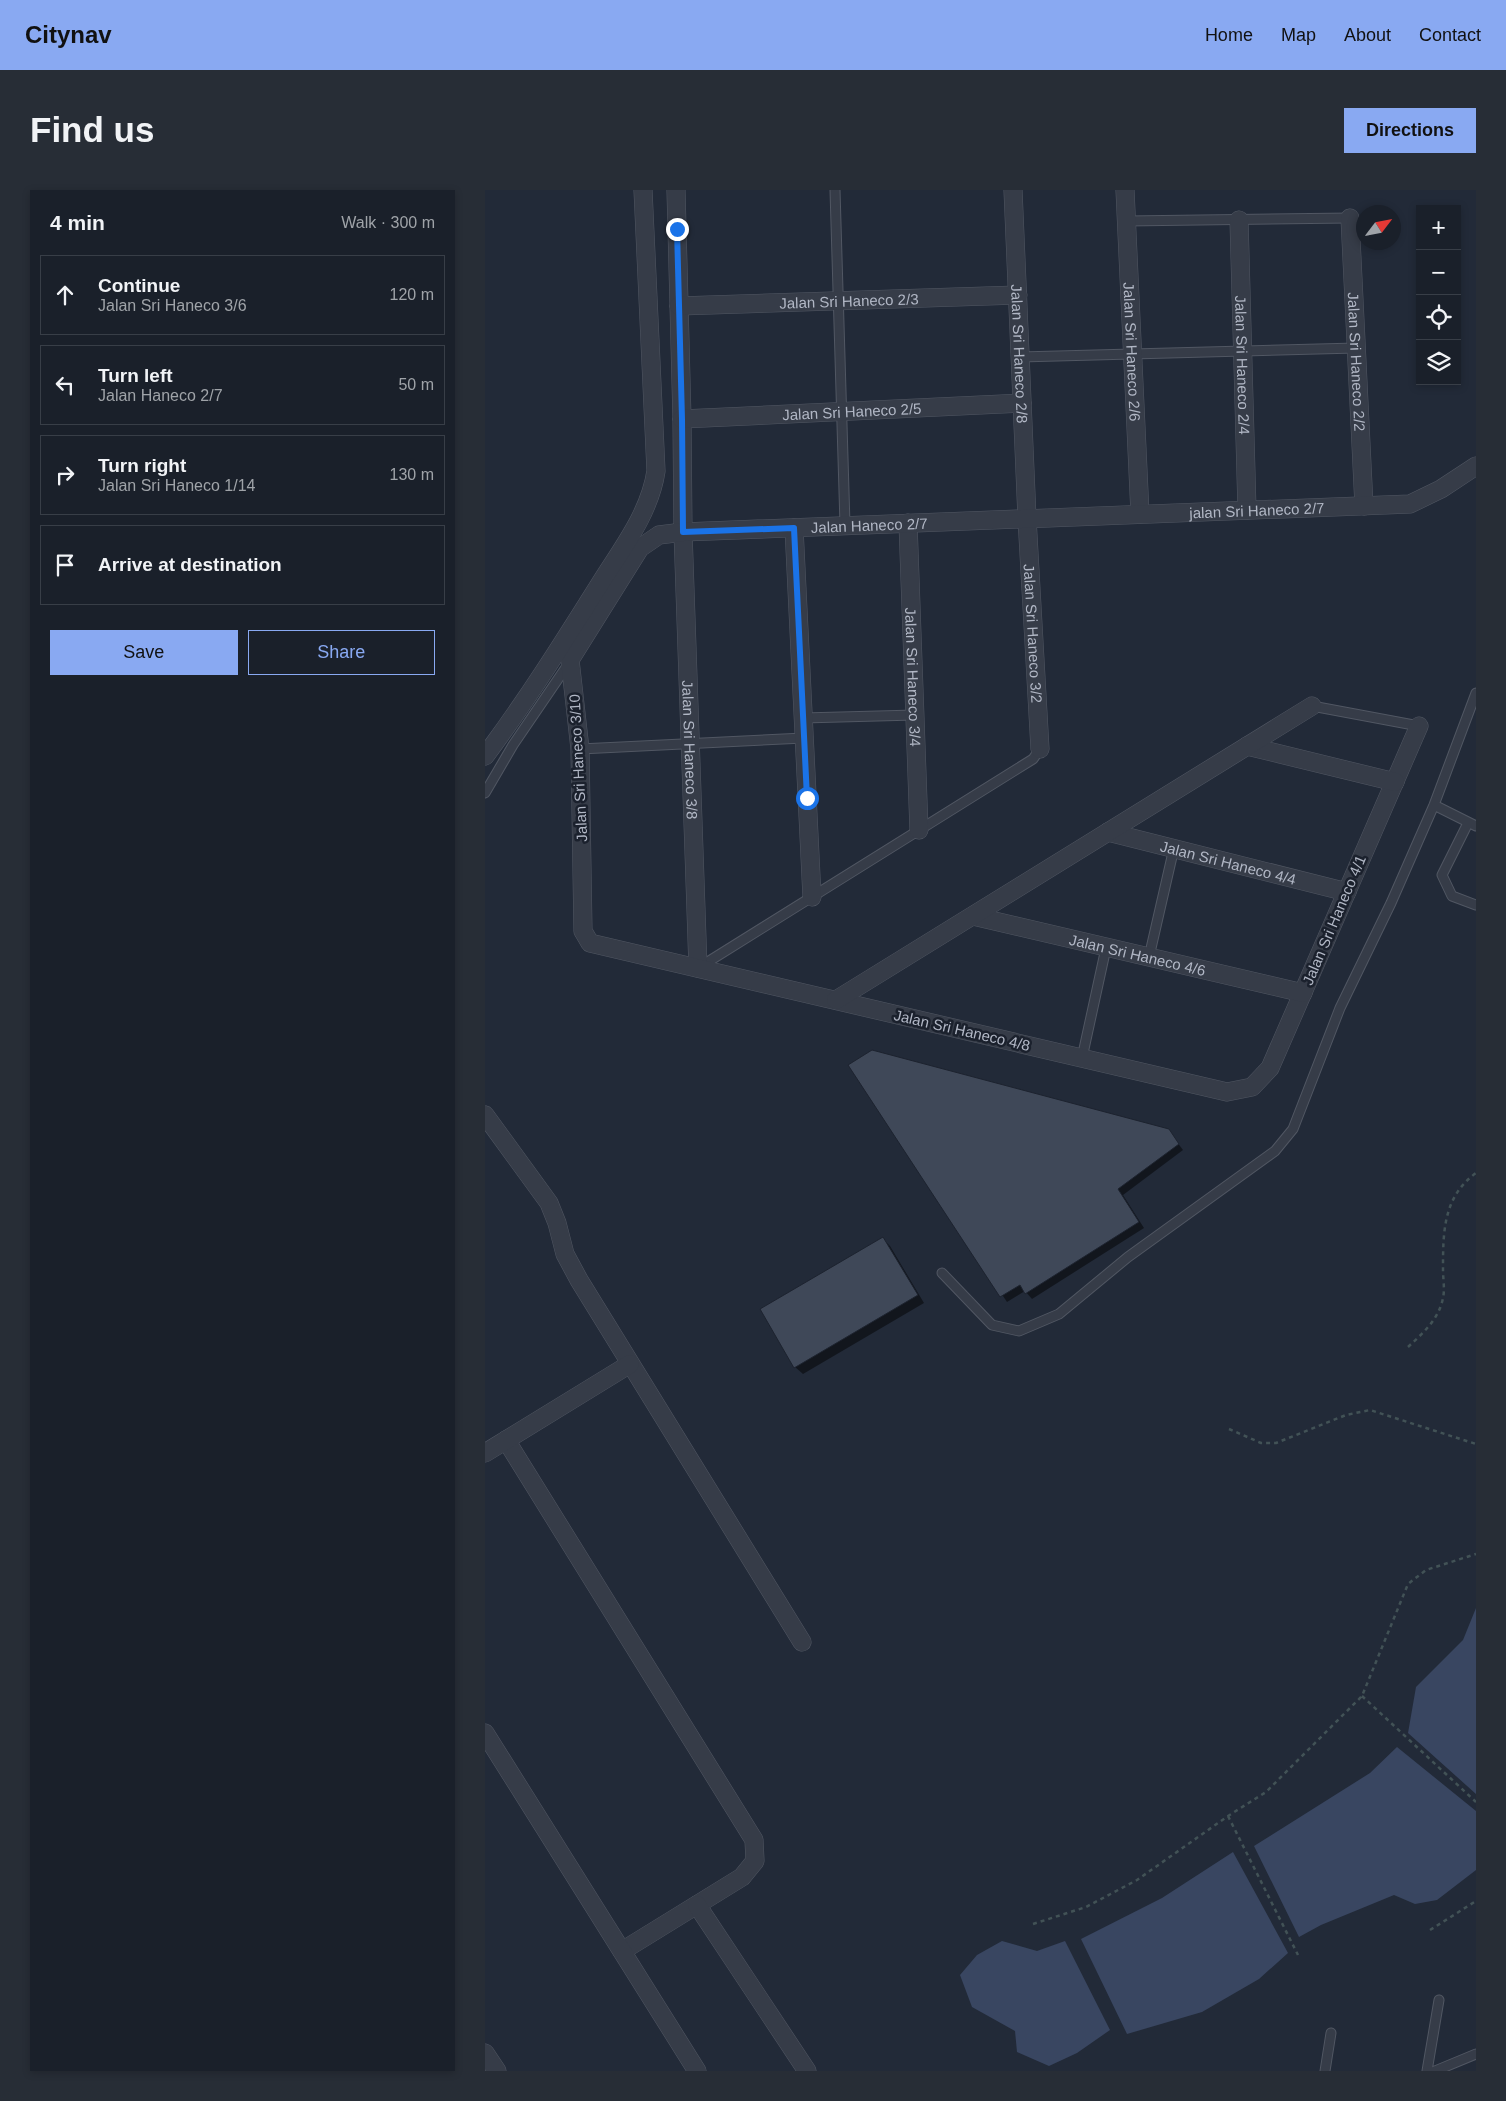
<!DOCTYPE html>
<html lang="en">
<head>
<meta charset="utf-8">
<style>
	:root { --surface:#1a202a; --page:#272d36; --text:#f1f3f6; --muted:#9fa3a8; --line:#383e47; --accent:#89a9f2 }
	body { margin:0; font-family:Helvetica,sans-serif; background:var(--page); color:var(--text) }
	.controls { position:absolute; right:15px; top:15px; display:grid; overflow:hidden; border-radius:0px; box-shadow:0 2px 8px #0003 }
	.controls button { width:45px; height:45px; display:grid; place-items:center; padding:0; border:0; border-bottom:1px solid var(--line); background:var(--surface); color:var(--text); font:25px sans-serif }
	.compass { position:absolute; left:871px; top:15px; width:45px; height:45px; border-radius:50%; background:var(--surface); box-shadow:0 2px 8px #0003; rotate:58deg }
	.stop { position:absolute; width:15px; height:15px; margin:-11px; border:4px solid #1a73e8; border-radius:50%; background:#fff }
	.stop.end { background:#1a73e8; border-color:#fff; box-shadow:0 1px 5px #0008 }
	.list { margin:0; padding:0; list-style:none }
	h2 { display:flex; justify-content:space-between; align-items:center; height:65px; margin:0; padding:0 20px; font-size:21px }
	h2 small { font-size:16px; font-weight:400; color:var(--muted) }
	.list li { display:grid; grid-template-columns:32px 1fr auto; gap:15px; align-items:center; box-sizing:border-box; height:80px; margin:0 10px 10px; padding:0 10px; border:1px solid var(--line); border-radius:0px }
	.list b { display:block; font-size:19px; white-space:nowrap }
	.list p { margin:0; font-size:16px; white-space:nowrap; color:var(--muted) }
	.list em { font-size:16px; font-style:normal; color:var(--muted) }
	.actions { display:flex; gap:10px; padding:15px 20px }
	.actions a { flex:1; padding:11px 0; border:1px solid var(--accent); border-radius:0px; text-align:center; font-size:18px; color:var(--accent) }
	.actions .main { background:var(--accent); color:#111 }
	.icon { flex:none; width:28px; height:28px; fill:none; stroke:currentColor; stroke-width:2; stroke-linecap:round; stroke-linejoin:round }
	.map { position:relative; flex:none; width:991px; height:1881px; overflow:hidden; border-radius:0px }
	header { display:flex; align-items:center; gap:30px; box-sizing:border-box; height:70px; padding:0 25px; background:var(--accent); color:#111 }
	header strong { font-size:24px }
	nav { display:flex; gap:28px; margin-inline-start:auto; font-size:18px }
	.intro { display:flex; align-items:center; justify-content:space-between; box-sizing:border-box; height:120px; padding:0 30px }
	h1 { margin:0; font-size:35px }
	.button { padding:12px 22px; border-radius:0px; background:var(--accent); color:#111; font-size:18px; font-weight:700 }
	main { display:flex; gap:30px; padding:0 30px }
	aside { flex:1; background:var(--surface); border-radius:0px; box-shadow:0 2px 8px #0003 }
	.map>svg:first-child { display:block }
	.water { fill:#394661 }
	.shadow { fill:#0007 }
	.building { fill:#3f4858; stroke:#1d232f }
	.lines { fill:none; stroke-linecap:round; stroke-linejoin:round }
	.lane-casing { stroke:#515763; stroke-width:11 }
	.street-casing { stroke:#515763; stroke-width:19 }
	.path { stroke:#425256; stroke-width:2.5; stroke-dasharray:4 4; stroke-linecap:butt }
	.lane { stroke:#363c48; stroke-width:9 }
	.street { stroke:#363c48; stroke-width:18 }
	.route { stroke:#1a73e8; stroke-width:6 }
	.labels { text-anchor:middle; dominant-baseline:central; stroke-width:5; stroke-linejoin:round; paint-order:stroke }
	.street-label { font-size:15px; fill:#b1b7c5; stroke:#1b212d }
</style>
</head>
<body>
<header>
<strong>Citynav</strong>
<nav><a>Home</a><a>Map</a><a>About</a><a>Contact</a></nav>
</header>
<div class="intro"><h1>Find us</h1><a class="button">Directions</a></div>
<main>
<aside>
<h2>4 min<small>Walk · 300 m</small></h2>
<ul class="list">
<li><svg class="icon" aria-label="ahead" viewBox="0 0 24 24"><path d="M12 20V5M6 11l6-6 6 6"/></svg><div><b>Continue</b><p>Jalan Sri Haneco 3/6</p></div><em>120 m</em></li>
<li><svg class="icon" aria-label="left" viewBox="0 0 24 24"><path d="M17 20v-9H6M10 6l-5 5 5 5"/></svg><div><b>Turn left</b><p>Jalan Haneco 2/7</p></div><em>50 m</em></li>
<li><svg class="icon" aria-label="right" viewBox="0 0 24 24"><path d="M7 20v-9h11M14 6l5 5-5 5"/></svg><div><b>Turn right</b><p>Jalan Sri Haneco 1/14</p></div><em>130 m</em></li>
<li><svg class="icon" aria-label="arrive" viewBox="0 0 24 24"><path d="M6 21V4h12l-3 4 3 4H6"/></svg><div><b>Arrive at destination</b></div></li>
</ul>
<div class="actions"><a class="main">Save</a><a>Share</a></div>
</aside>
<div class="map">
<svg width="991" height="1881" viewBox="0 0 991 1881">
	<rect width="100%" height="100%" fill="#222a38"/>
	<path class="water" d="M 991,1418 L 991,1604 L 923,1543 L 931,1497 L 978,1450 Z
		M 912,1557 L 991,1621 L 991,1680 L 952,1710 L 930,1714 L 909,1705 L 836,1735 L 814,1747 L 769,1656 L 885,1583 Z
		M 748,1662 L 803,1763 L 774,1789 L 717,1822 L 642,1844 L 596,1749 L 677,1708 Z
		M 517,1751 L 552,1761 L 580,1751 L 625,1840 L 592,1863 L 564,1876 L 532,1862 L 530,1841 L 487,1817 L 475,1785 L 492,1765 Z"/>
	<path class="shadow" d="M 365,875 L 683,940 L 698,960 L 638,1005 L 659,1038 L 547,1109 L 540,1101 L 522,1112 Z
		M 398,1049 L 405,1056 L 439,1113 L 318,1184 L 310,1177 Z"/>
	<path class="building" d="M 387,860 L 684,939 L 694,954 L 633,999 L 654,1032 L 540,1104 L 535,1095 L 515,1107 L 363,875 Z
		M 398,1047 L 433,1105 L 309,1178 L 275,1119 Z"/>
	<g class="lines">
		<g class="lane-casing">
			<path id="lane" d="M 350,0 L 360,335
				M 642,31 L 865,28
				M 535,167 L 871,158
				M 827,516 L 934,536
				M 318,528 L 430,525
				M 95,559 L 319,548
				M 0,603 L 28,555 L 84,473
				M 949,615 L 991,636
				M 983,633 L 957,685 L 967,706 L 991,715
				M 664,767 L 689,658
				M 213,778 L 548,569 L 555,559
				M 597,868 L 621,758
				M 457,1083 L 507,1135 L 534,1141 L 574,1124 L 643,1067 L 790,961 L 808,939 L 855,818 L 906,713 L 949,615 L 991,503
				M 840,1881 L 846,1843
				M 942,1881 L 954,1810
				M 950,1881 L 991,1864"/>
		</g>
		<g class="street-casing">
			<g id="street">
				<path id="s1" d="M 191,0 L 197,229 L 198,342 L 213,778"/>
				<path id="s2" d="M 528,0 L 542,328 L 555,559"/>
				<path id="s3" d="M 640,0 L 655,324"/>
				<path id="s4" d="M 865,28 L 879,316"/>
				<path id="s5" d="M 754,30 L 762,320"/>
				<path id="s6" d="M 194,116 L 533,105"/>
				<path id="s7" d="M 197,229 L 537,213"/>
				<path id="s8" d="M 423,333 L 434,640"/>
				<path d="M 309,338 L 327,707"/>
				<path id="s9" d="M 934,536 L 785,878 L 767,897 L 742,902 L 105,753 L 98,741 L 95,559 L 85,470 L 155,358 L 174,345 L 198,342 L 925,314 L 956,299 L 991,276"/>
				<path d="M 762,556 L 910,592"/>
				<path d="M 0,566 C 42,510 79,451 116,392 C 138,357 165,322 171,281 L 158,0"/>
				<path id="s10" d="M 623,642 L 862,702"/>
				<path id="s11" d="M 488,726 L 818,803"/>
				<path d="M 351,810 L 827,516"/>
				<path d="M 0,925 L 64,1013 L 72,1033 L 80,1064 L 94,1090 L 317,1452"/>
				<path d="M 21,1250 L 269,1650 L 270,1671 L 257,1687 L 137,1761"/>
				<path d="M 0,1263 L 145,1174"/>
				<path d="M 0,1543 L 212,1881"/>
				<path d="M 212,1715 L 322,1881"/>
				<path d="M 0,1863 L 12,1881"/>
			</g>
		</g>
		<path class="path" d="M 923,1157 C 938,1143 954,1129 958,1108 C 960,1099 958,1089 958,1080 C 958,1042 958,1007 991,983
			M 744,1239 L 776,1253 L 791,1253 L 861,1225 L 885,1220 L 991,1254
			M 877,1506 L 991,1612
			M 743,1626 L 813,1765
			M 548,1734 L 601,1717 L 652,1690 L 743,1626 L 781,1602 L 877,1506 L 923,1394 L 941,1380 L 991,1364
			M 945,1740 L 991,1711"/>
		<use href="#lane" class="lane"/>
		<use href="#street" class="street"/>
	</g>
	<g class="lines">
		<path class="route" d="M 192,39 L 197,229 L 198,342 L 309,338 L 322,608"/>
	</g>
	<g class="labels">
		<g class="street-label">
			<text stroke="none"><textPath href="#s6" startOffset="170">Jalan Sri Haneco 2/3</textPath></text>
			<text stroke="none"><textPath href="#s3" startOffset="162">Jalan Sri Haneco 2/6</textPath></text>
			<text stroke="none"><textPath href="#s2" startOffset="164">Jalan Sri Haneco 2/8</textPath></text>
			<text stroke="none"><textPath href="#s4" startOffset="144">Jalan Sri Haneco 2/2</textPath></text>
			<text stroke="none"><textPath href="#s5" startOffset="145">Jalan Sri Haneco 2/4</textPath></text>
			<text stroke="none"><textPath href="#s7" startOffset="170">Jalan Sri Haneco 2/5</textPath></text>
			<text stroke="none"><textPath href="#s9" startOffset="2118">jalan Sri Haneco 2/7</textPath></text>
			<text stroke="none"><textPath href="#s9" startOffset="1730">Jalan Haneco 2/7</textPath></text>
			<text stroke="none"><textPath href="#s2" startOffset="444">Jalan Sri Haneco 3/2</textPath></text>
			<text stroke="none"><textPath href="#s8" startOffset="154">Jalan Sri Haneco 3/4</textPath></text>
			<text stroke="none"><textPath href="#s1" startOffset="560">Jalan Sri Haneco 3/8</textPath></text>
			<text transform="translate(93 578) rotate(-93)">Jalan Sri Haneco 3/10</text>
			<text stroke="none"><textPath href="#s10" startOffset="124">Jalan Sri Haneco 4/4</textPath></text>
			<text transform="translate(849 730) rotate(-67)">Jalan Sri Haneco 4/1</text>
			<text stroke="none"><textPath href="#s11" startOffset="169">Jalan Sri Haneco 4/6</textPath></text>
			<text transform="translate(477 840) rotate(13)">Jalan Sri Haneco 4/8</text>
		</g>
	</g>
</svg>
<div class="controls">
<button>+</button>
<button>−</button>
<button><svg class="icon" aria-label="locate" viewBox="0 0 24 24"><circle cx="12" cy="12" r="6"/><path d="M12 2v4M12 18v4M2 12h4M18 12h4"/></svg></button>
<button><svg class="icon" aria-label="layers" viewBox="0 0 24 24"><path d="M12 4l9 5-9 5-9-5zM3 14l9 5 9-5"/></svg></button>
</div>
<svg class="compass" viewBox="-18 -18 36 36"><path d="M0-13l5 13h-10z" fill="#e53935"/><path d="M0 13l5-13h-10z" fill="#9fa3a8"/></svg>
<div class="stop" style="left:322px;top:608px"></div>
<div class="stop end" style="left:192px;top:39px"></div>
</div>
</main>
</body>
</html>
